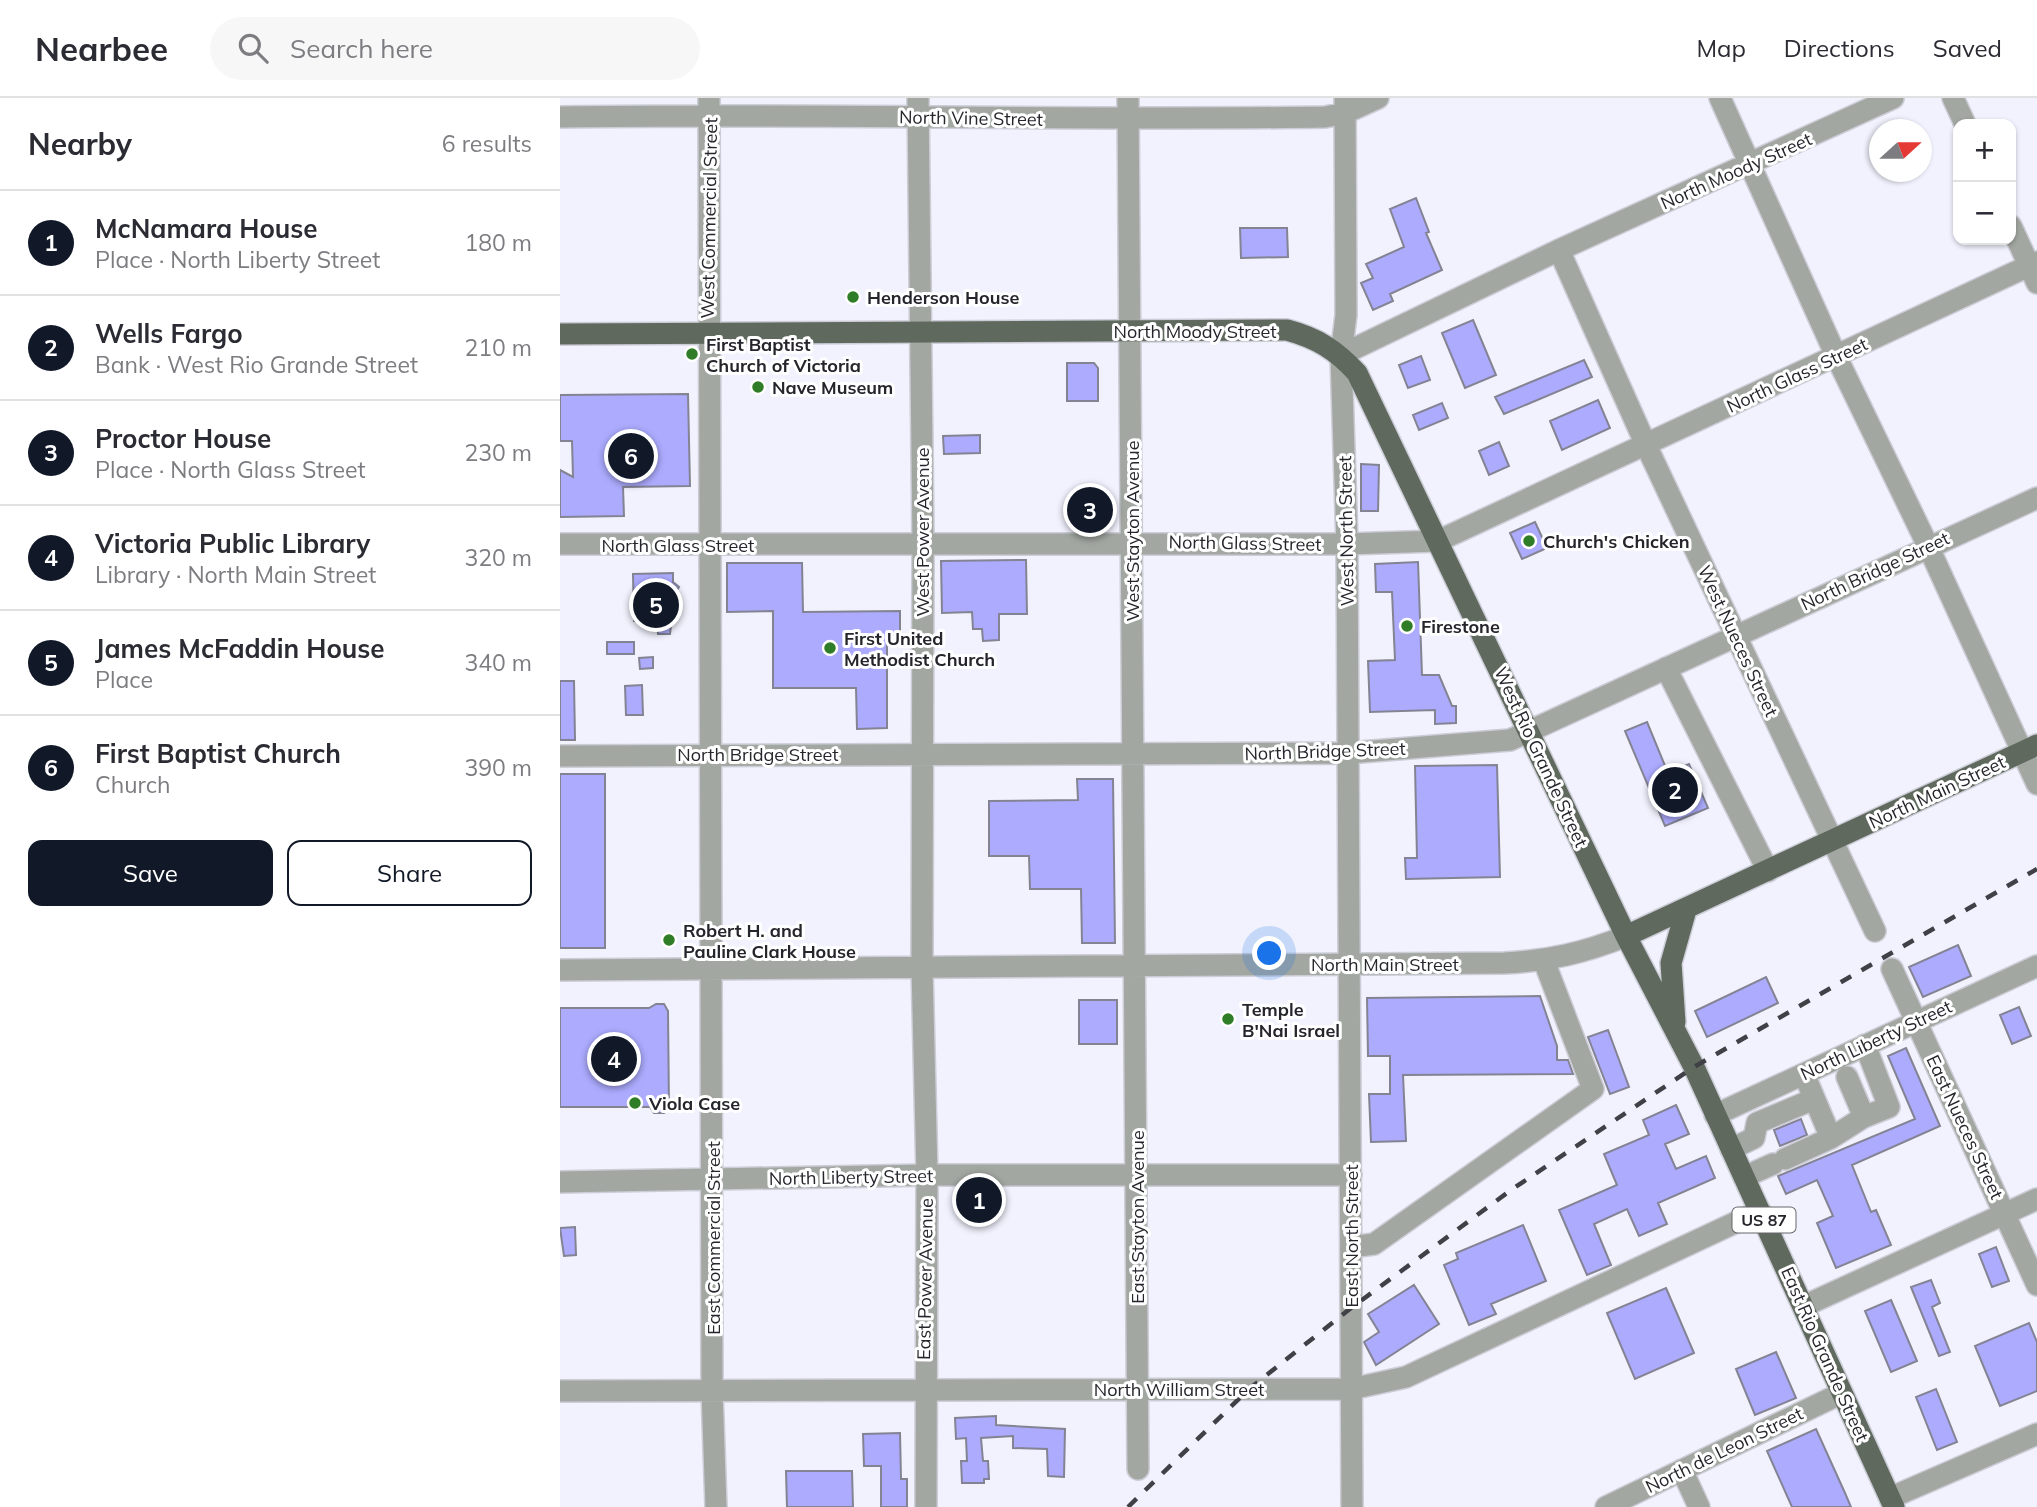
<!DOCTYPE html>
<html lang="en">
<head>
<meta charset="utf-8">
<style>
	:root { --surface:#fff; --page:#f7f7f7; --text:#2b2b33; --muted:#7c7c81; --line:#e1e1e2; --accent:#111827 }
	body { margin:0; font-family:Mulish,sans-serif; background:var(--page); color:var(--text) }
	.controls { position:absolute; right:21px; top:21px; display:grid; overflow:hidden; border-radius:14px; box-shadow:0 2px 5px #0004 }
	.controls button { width:63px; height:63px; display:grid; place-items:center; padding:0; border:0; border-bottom:2px solid var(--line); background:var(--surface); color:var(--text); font:35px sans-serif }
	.compass { position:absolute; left:1309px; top:21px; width:63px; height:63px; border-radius:50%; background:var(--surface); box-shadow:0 2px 5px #0004; rotate:69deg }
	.you { position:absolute; left:710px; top:856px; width:24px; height:24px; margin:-18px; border:5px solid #fff; border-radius:50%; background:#1a73e8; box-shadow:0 0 0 10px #1a73e833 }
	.badge { display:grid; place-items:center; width:46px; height:46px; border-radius:50%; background:var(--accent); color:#fff; font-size:23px; font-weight:700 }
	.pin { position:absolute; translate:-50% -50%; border:4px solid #fff; box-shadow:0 2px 7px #0006 }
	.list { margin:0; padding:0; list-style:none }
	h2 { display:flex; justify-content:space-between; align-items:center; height:91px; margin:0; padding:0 28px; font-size:30px }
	h2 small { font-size:23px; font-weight:400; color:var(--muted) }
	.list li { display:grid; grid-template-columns:46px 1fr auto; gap:21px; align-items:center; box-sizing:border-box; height:105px; padding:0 28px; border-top:2px solid var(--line) }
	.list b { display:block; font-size:26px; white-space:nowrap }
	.list p { margin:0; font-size:23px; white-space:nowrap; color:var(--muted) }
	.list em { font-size:23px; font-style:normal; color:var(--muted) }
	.actions { display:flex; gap:14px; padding:21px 28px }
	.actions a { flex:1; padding:16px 0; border:2px solid var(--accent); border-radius:14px; text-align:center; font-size:24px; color:var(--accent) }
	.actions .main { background:var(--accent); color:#fff }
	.icon { flex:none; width:38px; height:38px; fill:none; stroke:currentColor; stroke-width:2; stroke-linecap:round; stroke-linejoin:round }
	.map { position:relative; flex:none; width:1477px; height:1409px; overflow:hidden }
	header { display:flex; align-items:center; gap:42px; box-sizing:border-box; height:98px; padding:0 35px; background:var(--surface); border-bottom:2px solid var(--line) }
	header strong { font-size:33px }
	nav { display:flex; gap:38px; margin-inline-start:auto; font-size:24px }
	.search { width:490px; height:63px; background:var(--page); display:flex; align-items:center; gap:18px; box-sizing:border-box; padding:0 24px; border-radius:38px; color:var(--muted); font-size:26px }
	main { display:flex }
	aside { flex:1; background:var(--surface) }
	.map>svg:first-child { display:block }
	.building { fill:#acabfe; stroke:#838394; stroke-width:2 }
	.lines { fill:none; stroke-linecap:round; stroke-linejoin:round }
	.minor-casing { stroke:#cccdd7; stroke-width:24 }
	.major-casing { stroke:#cccdd7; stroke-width:24 }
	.minor { stroke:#a2a7a1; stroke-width:21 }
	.major { stroke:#5f695e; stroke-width:21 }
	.rail { stroke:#404047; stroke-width:4.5; stroke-dasharray:12 12; stroke-linecap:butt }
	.poi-dot { fill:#2f7d26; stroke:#fff; stroke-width:2.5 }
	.labels { text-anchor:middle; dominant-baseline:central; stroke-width:6; stroke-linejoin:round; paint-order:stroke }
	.shield { fill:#fff; stroke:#66666b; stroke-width:2 }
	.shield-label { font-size:16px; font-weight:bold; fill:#25252c }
	.street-label { font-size:18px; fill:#25252c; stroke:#fff }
	.poi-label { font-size:18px; font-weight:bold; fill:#25252c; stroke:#fff; text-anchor:start }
</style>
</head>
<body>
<header>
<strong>Nearbee</strong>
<div class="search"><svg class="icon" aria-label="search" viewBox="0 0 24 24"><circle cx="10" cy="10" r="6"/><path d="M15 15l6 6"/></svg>Search here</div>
<nav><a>Map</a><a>Directions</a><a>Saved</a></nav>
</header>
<main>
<aside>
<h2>Nearby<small>6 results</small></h2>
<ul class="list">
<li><span class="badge">1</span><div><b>McNamara House</b><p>Place · North Liberty Street</p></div><em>180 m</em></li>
<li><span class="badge">2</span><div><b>Wells Fargo</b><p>Bank · West Rio Grande Street</p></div><em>210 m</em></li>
<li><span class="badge">3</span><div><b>Proctor House</b><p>Place · North Glass Street</p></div><em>230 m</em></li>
<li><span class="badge">4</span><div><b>Victoria Public Library</b><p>Library · North Main Street</p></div><em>320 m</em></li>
<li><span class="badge">5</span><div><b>James McFaddin House</b><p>Place</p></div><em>340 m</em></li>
<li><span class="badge">6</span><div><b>First Baptist Church</b><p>Church</p></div><em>390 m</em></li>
</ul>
<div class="actions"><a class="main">Save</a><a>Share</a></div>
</aside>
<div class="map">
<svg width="1477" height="1409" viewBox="0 0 1477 1409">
	<rect width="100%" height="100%" fill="#f1f2fd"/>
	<path class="building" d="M 856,100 L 869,134 L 866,135 L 882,172 L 830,196 L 833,203 L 813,212 L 801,185 L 813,180 L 806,166 L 844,149 L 830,111 Z
		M 680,130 L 727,130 L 728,159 L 681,160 Z
		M 913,222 L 936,277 L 905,290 L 882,235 Z
		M 861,258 L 870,282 L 848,290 L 839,267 Z
		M 1024,262 L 1032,279 L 944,316 L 935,299 Z
		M 507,265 L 534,265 L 538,270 L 538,303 L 507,303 Z
		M 128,296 L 130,388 L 63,389 L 64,418 L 0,419 L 0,372 L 13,379 L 12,343 L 0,343 L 0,297 Z
		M 1038,302 L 1050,330 L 1002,352 L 990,323 Z
		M 882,305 L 888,320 L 859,332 L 853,317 Z
		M 420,337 L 420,355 L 384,356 L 383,338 Z
		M 939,344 L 949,368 L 929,377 L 919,353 Z
		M 801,366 L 819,367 L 818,413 L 801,413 Z
		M 975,424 L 987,450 L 962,461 L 950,435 Z
		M 466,462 L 467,516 L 439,516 L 439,542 L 423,543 L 422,531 L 413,531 L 412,514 L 382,515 L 381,463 Z
		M 858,464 L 862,577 L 879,577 L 892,608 L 896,608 L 896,625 L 875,626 L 875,612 L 810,614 L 808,563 L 835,562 L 832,494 L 816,494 L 815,466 Z
		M 167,465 L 242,465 L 243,514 L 340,513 L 340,544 L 327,544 L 327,630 L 297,631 L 296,590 L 213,590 L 213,513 L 167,514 Z
		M 113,475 L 113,484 L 119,489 L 114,497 L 120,507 L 113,510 L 110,536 L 98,536 L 97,523 L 74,523 L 73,476 Z
		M 47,544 L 74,544 L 74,556 L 47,556 Z
		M 93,559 L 93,570 L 80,571 L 79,560 Z
		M 0,583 L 14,583 L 15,642 L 0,642 Z
		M 82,587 L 83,617 L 66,617 L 65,588 Z
		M 1087,624 L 1108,675 L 1129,666 L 1148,710 L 1105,728 L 1065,633 Z
		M 937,667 L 940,779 L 846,781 L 845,760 L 857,760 L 855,668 Z
		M 0,676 L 45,676 L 45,850 L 0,850 Z
		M 517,681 L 553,681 L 555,845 L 522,845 L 521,791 L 470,791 L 469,758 L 429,758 L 429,703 L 518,702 Z
		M 1398,847 L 1411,878 L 1363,899 L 1349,869 Z
		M 1206,879 L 1218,905 L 1147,939 L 1135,913 Z
		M 980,898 L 997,948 L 997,962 L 1008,962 L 1013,976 L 843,977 L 846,1043 L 811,1044 L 809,996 L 830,996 L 830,958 L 808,958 L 807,900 Z
		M 519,902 L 557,902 L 557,946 L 519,946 Z
		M 96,906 L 104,906 L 108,913 L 109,1011 L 104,1015 L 94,1015 L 90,1009 L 0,1009 L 0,910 L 89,910 Z
		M 1459,909 L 1471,938 L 1452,946 L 1440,917 Z
		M 1048,932 L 1069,989 L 1050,996 L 1028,939 Z
		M 1346,950 L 1380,1028 L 1292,1067 L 1311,1114 L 1316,1112 L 1331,1147 L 1276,1170 L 1257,1125 L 1273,1118 L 1257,1082 L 1226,1096 L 1218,1078 L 1355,1021 L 1328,958 Z
		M 1116,1007 L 1129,1036 L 1105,1046 L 1116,1071 L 1146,1058 L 1155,1080 L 1098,1105 L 1107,1126 L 1079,1138 L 1067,1111 L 1034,1126 L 1051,1167 L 1027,1177 L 999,1112 L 1057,1087 L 1044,1056 L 1089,1037 L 1083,1022 Z
		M 1241,1021 L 1247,1037 L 1220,1048 L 1214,1032 Z
		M 963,1127 L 986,1183 L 931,1206 L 936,1216 L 909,1227 L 884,1167 L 898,1161 L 896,1155 Z
		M 15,1129 L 16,1157 L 4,1158 L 0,1130 Z
		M 1436,1149 L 1449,1183 L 1432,1189 L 1419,1156 Z
		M 1371,1182 L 1380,1205 L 1372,1209 L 1390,1254 L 1379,1258 L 1351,1189 Z
		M 854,1187 L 879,1226 L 816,1267 L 804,1244 L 819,1234 L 808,1216 Z
		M 1106,1190 L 1134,1255 L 1075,1281 L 1047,1215 Z
		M 1331,1202 L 1357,1263 L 1331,1274 L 1305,1213 Z
		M 1469,1225 L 1477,1244 L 1477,1293 L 1440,1308 L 1415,1248 Z
		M 1216,1254 L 1236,1300 L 1195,1317 L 1176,1271 Z
		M 1376,1291 L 1397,1344 L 1377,1352 L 1356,1299 Z
		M 436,1318 L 436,1327 L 505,1331 L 504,1379 L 488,1378 L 487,1351 L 453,1350 L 453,1338 L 421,1340 L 423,1363 L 428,1363 L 429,1381 L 424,1381 L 424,1385 L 402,1385 L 401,1363 L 407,1363 L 406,1340 L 396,1341 L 395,1320 Z
		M 1256,1331 L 1285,1395 L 1291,1409 L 1232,1409 L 1207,1353 Z
		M 340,1335 L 341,1381 L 347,1381 L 347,1409 L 321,1409 L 321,1368 L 304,1368 L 303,1336 Z
		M 226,1373 L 292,1373 L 293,1409 L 227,1409 Z"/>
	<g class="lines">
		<g class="minor-casing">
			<path id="minor" d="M 149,0 L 152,1293 L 156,1409
				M 358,0 L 363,444 L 362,869 L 367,1077 L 366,1409
				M 568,0 L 578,1371
				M 785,0 L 786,217 L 781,257 L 787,446 L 792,1409
				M 1160,0 L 1277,260 L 1368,448 L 1477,686
				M 1393,0 L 1405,26
				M 0,19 C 255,15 510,23 765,19 L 785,15 L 818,0
				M 1451,128 L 1477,185
				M 999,152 L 1086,347 L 1315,833
				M 781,257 L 999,152 L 1333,0
				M 0,446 L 787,446 L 878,443 L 1477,164
				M 1106,570 L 1208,773
				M 0,658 L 788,655 L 950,642 L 1477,400
				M 1332,871 L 1477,1187
				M 0,872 L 944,865 C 988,863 1024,855 1066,838
				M 1244,976 L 1271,1040 L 1304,1019
				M 1287,979 L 1304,1019 L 1329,1009 L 1305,947
				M 1155,1017 L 1477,868
				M 1171,1051 L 1194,1040 L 1197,1025 L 1254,1001
				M 1225,1061 L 1271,1040
				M 1184,1079 L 1213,1066
				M 0,1084 L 367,1077 L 791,1077
				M 791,1149 L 814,1146 L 1033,991 L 984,863
				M 1244,1208 L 1477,1101
				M 0,1293 L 791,1291 L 846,1279 L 1200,1113
				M 1122,1372 L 1139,1409
				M 1330,1400 L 1477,1336
				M 1046,1409 L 1282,1295"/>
		</g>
		<g class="major-casing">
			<path id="major" d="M 0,236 L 727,232 C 757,240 776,252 797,275 L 1066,838 L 1134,969 L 1334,1409
				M 1066,838 L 1477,647
				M 1115,924 L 1111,865 L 1126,812"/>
		</g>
		<use href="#minor" class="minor"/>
		<use href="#major" class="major"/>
		<path class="rail" d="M 568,1409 L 689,1291 L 791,1210 L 951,1092 L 1134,969 L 1477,771"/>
	</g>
	<g class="poi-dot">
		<circle cx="293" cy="199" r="7"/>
		<circle cx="132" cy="256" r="7"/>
		<circle cx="198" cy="289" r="7"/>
		<circle cx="969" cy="443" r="7"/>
		<circle cx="847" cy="528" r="7"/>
		<circle cx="270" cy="550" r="7"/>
		<circle cx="109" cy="842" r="7"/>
		<circle cx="668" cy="921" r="7"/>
		<circle cx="75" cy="1005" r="7"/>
	</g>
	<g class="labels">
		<rect class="shield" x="1172.5" y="1109.5" width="63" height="25" rx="5"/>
		<g class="shield-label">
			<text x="1204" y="1122">US 87</text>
		</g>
		<g class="street-label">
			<text transform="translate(411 20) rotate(1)">North Vine Street</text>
			<text transform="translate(1176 73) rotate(-24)">North Moody Street</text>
			<text transform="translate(149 120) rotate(-89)">West Commercial Street</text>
			<text x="635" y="233">North Moody Street</text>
			<text transform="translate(1237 277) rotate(-25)">North Glass Street</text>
			<text transform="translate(572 433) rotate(-90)">West Stayton Avenue</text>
			<text transform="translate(786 433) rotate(-91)">West North Street</text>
			<text transform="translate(362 434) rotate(-90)">West Power Avenue</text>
			<text transform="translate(685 445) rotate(1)">North Glass Street</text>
			<text x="118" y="447">North Glass Street</text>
			<text transform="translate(1315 473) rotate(-25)">North Bridge Street</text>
			<text transform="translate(1178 543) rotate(65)">West Nueces Street</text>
			<text transform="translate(765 653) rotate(-2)">North Bridge Street</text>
			<text x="198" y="656">North Bridge Street</text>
			<text transform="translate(981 659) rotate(65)">West Rio Grande Street</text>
			<text transform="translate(1377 694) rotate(-25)">North Main Street</text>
			<text x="825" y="866">North Main Street</text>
			<text transform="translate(1316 942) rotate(-25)">North Liberty Street</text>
			<text transform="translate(1405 1029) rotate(65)">East Nueces Street</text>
			<text transform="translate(291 1079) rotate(-1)">North Liberty Street</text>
			<text transform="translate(577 1119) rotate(-90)">East Stayton Avenue</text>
			<text transform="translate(791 1138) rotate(-90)">East North Street</text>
			<text transform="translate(153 1140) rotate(-90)">East Commercial Street</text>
			<text transform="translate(365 1181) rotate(-89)">East Power Avenue</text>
			<text transform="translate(1265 1256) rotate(66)">East Rio Grande Street</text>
			<text x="619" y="1291">North William Street</text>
			<text transform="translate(1164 1352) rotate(-26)">North de Leon Street</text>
		</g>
		<g class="poi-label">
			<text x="307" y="199">Henderson House</text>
			<text x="146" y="246">First Baptist<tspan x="146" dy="21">Church of Victoria</tspan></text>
			<text x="212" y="289">Nave Museum</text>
			<text x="983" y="443">Church's Chicken</text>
			<text x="861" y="528">Firestone</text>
			<text x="284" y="540">First United<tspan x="284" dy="21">Methodist Church</tspan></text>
			<text x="123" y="832">Robert H. and<tspan x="123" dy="21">Pauline Clark House</tspan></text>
			<text x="682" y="911">Temple<tspan x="682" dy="21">B'Nai Israel</tspan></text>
			<text x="89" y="1005">Viola Case</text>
		</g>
	</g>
</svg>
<div class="controls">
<button>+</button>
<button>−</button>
</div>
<svg class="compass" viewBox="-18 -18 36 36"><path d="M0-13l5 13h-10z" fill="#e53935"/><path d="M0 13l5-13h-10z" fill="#7c7c81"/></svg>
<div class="you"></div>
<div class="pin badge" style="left:419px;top:1102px">1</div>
<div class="pin badge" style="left:1115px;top:692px">2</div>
<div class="pin badge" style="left:530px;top:412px">3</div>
<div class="pin badge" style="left:54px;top:961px">4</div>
<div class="pin badge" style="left:96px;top:507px">5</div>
<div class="pin badge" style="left:71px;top:358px">6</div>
</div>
</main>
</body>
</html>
